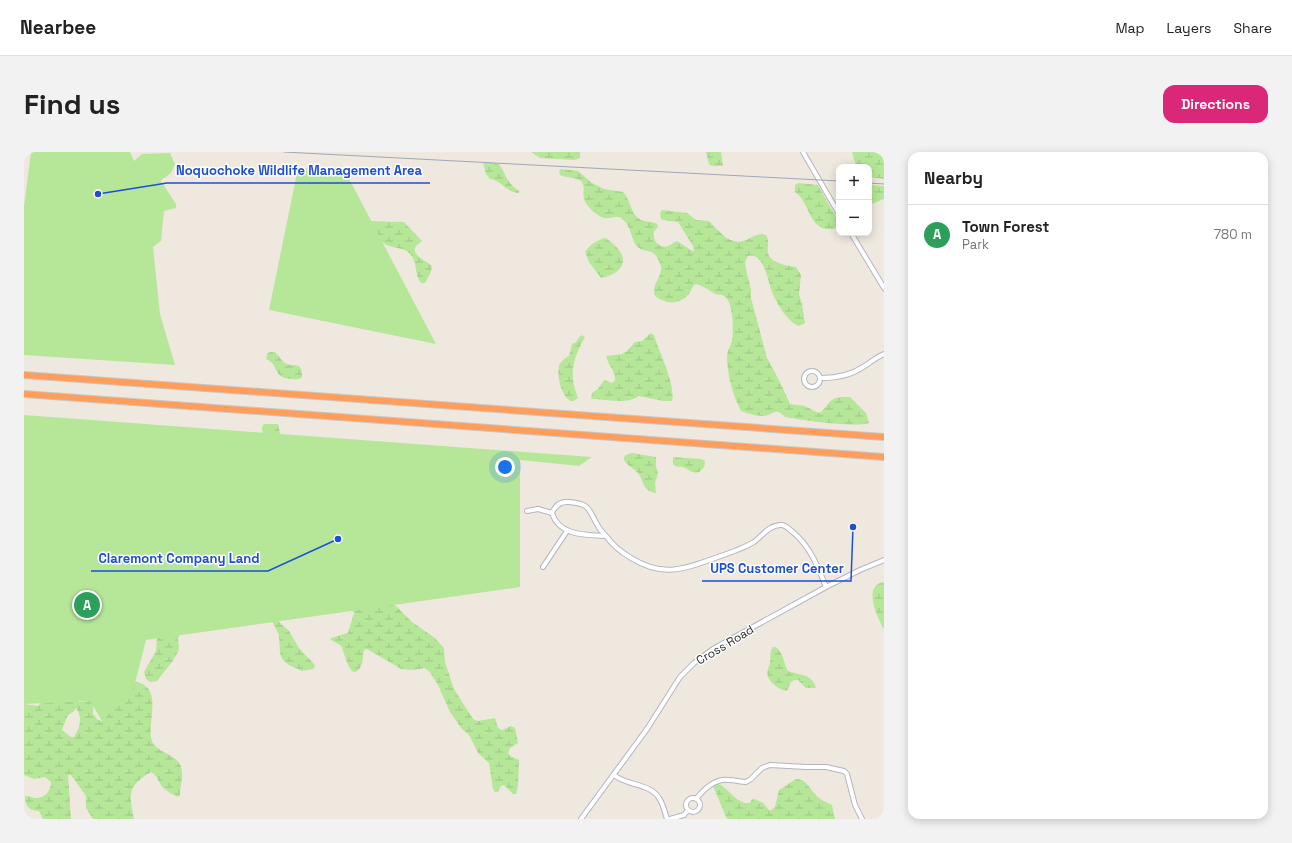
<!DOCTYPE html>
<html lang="en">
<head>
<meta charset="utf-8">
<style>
	:root { --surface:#fff; --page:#f2f2f2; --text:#222; --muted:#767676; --line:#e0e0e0; --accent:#db2777 }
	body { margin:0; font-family:"Space Grotesk",sans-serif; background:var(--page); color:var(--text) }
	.controls { position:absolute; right:12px; top:12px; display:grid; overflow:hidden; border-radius:8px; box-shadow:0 2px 10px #0003 }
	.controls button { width:36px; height:36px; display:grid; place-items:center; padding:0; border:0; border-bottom:1px solid var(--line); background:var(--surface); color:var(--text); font:20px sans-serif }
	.you { position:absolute; left:481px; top:315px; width:14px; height:14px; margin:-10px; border:3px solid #fff; border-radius:50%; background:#1a73e8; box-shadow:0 0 0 6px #1a73e833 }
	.badge { display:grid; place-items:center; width:26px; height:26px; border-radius:50%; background:var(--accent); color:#fff; font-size:13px; font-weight:700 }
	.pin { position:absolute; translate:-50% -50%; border:2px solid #fff; box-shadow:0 1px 4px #0006 }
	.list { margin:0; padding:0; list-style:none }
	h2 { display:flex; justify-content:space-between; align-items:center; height:52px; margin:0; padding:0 16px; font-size:17px }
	h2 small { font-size:13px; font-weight:400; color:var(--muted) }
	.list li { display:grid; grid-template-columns:26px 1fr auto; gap:12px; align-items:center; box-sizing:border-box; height:60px; padding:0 16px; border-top:1px solid var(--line) }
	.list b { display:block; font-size:15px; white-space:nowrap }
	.list p { margin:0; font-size:13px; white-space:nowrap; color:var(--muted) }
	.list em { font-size:13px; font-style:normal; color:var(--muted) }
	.map { position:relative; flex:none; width:860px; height:667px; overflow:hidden; border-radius:12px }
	header { display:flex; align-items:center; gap:24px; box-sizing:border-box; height:56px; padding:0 20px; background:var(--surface); border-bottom:1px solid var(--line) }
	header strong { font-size:19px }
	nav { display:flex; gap:22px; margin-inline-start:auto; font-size:14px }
	.intro { display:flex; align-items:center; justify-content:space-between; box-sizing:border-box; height:96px; padding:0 24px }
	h1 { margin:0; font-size:28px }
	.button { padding:10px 18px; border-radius:12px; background:var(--accent); color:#fff; font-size:14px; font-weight:700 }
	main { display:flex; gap:24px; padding:0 24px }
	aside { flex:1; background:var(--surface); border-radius:12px; box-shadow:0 2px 10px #0003 }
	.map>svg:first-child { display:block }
	.wetland { fill:url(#wetland-marsh); fill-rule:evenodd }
	.park { fill:#b6e799 }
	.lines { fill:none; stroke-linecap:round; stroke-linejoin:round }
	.minor-casing { stroke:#b3b6c1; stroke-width:6 }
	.highway-casing { stroke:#c8c8c8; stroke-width:8 }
	.minor { stroke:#fff; stroke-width:4 }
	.highway { stroke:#ff9d5a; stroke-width:6 }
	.rail { stroke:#a1a5b8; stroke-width:1 }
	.labels { text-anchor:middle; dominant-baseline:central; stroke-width:3; stroke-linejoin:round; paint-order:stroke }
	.street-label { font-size:12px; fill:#2d2d2d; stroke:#fff }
	.leader { fill:none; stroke:#1d4ed8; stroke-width:1.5 }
	.callout-dot { fill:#1d4ed8; stroke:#fff; stroke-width:1.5 }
	.callout-label { font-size:13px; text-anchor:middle; font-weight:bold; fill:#1d4ed8; stroke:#fff; stroke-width:3; stroke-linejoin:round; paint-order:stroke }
</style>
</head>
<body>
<header>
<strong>Nearbee</strong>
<nav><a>Map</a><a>Layers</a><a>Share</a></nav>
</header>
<div class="intro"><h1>Find us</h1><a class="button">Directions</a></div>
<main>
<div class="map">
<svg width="860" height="667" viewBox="0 0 860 667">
	<defs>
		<pattern id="wetland-marsh" width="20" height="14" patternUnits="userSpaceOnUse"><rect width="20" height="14" fill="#b6e799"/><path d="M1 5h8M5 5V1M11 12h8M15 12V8" fill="none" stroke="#9dc684"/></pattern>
	</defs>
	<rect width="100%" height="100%" fill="#efe8df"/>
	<path class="wetland" d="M 507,0 L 556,0 L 556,6 L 551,8 L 516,6 Z
		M 682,0 L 697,0 L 699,14 L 688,14 L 685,12 Z
		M 828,0 L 860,0 L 860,27 L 845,25 L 845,15 L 833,15 L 830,8 Z
		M 459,11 L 471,11 L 476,13 C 482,24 484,32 495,39 L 495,41 C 483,41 477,28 466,27 L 462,22 Z
		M 537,17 L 554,19 L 568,31 L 580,37 L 599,40 C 607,48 606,62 617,68 C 622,70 628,69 633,72 L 634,75 L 630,79 C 628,87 634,97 644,94 C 647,93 650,90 653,89 L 670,100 L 669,94 L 654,70 L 644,69 L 637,67 L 636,63 L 637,59 L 639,58 L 663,61 L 672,68 L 685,69 C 696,80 707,96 724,87 C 730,84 736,81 742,83 C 746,89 743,94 744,101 C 746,111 764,114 772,115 L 777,123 L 775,142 L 778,152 L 781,171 L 775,174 C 764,171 752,150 748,140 C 744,130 740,99 724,104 L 721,110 L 722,118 L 727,137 L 727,146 L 743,206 L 756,230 L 766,252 L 781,254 L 792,260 L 796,261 C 808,249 805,244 826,245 L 842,261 L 845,271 C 832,276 777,268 761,265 C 750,254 750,264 739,264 C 732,264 723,261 717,259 C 709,244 703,222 703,205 C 703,199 707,194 708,188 C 710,179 709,148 700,144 C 697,142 694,143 691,142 C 685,138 679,134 672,132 C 668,134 668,138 665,142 C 655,153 642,153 631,144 C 627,134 636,127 637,118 C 638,115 636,112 635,109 C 628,95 625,102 615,96 C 608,92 608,80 604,74 C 603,71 599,68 596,65 C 591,64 585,67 580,66 C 573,64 562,54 560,47 C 558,41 562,34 557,29 C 551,25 543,26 536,23 L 535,19 Z
		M 774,31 L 794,33 L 809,60 L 815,68 L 815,75 C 785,86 788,52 771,40 L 771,33 Z
		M 845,33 L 860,34 L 860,47 L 845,53 Z
		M 343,69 L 380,70 L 398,89 C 396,91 394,92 393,93 C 384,103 404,109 408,114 L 407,120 L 401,131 L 397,131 C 390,123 394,110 386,102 C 379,94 368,97 361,92 C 353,87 348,76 343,69 Z
		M 582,86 C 588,91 595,96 598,103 C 603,116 588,125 577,126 L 565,110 L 561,100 C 565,93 575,87 582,86 Z
		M 627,181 L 630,183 C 635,200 652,233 648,249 L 639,249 L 615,244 C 602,253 582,247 567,247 L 568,241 L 574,237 L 580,228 L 588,231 L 591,228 C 591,218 584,213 582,204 L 598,202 L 603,199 L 611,190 L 618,189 Z
		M 557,183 L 561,185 C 552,201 545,218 551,237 C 552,240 553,243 554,246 L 550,249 L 546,249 C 536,241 533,225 535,213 L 540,207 L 545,204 L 548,192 L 552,190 Z
		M 246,200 L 251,200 C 255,204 258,210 263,212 C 270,215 279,209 278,225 L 275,227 C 246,229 257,213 242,207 L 243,202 Z
		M 0,268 L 372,454 L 388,470 L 411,486 L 420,496 L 421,510 L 430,537 L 449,567 L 454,569 L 471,566 L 474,576 L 478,578 L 487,574 L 491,576 L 494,591 L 486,596 L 484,601 L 486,604 L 495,608 L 494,634 L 492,642 L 489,642 L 480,633 L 477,634 L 474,640 L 471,640 L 469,637 L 465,611 L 454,601 L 445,583 L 437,576 L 426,560 L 414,533 L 405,519 L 400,516 L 390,518 L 377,517 L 343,497 L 340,498 C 338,503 340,509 337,514 C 326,534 320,497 317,494 C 314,491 309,490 306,487 L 307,486 L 324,481 L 330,461 L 325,455 L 253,468 L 265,479 L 275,496 L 290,512 L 291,515 L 289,517 L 278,519 L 265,513 L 258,507 L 256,501 L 255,483 L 248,469 L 156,478 L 154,487 L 155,495 L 154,500 L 148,510 L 133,529 L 126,530 L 122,527 L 120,520 L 132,499 L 133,485 Z
		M 240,272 L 254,272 L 256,281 L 254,283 L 239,282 L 238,275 Z
		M 608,301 L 632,305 L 632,315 L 634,321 L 631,331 L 632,341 C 617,338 621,330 614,321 C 609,316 603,313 600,308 C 599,303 604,302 608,301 Z
		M 649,305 L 677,307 L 681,309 C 681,315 679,317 675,320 C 667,322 665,317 659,315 C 654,314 653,316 649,312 Z
		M 860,430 L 860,477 C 853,466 838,433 860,430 Z
		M 749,495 L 752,495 C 760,502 759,510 764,519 C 775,523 789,522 792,536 L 782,536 L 774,528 L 771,528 L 767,530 L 763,539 C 755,538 743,529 743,520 C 744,516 746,513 746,510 C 747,504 745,500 749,495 Z
		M 112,530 C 139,535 124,568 127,586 C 130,601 153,601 157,615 C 160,624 156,634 156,643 L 154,645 C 149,643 144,640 139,636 C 135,631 133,623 127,620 C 103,634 105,642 110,667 L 69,667 L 62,656 L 62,644 L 47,623 L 44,623 L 47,667 L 19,667 L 15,659 C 5,659 1,654 1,644 L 2,644 C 6,644 8,646 12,646 C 21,646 27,639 27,630 L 21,625 L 10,627 L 0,623 L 0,552 L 14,554 L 17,550 L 46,546 L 55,550 L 67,549 L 69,551 L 69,562 L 74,568 L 78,569 L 109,531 ZM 52,556 C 59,566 56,575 50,585 L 47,585 L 38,578 L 43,565 L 45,562 L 49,560 Z
		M 772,627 C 783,627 786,638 794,645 C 798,649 803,650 808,653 L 811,667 L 703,667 L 689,634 L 689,631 C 703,630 710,653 726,651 L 728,647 L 731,647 L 739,651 L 746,659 L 751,655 L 755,638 Z"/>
	<path class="park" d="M 7,0 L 106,0 L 110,9 L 118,2 L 146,1 L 151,12 L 147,21 L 137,28 L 137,29 L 152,52 L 152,56 L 140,59 L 137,89 L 129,95 L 136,162 L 151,213 L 0,203 L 0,54 Z
		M 274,16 L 321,19 L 412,192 L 245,158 Z
		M 0,263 L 568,305 L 555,314 L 496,308 L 496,435 L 122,488 L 110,535 L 78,569 L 66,549 L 0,552 Z"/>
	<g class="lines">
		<g class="minor-casing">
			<path id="minor" d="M 779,0 L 815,62
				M 827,81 L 860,136
				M780 227a8 8 0 1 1 16 0a8 8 0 1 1-16 0Z
				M 797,226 C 812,226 826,224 839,215 C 846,211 852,205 860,202
				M 503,359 L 514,357 L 528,361
				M 582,384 C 579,381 576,378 574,374 C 564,357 567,352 545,350 C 536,349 531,354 528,361 C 535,384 562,383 582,384 C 589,394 597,400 607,406 C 638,425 658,418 691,406 C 703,402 718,397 730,390 C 738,384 746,372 758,373 C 763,374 766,378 770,381 C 787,396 794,415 802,435
				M 519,415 L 543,379
				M 590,623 C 603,634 626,631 635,646 C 639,652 641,660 643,667
				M662 653a7 7 0 1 1 14 0a7 7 0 1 1-14 0Z
				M 672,647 C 680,637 692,626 705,628 C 711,628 716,630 722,630 L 727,627 L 738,616 L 746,613 L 782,615 L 802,615 L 820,619 L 823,622 L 831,653 L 838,667
				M 557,667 L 623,577 L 656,525 L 670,511 L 689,497 L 802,435 L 836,418 L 860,408
				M 646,667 L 660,663 L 664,658"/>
		</g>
		<g class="highway-casing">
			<path id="highway" d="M 0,223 L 860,285
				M 0,242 L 860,305"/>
		</g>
		<use href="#minor" class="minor"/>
		<use href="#highway" class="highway"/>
		<path class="rail" d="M 260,0 L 815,29
			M 845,31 L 860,32"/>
	</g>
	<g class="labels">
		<g class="street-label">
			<text transform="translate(701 493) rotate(-31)">Cross Road</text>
		</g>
	</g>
	<path class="leader" d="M74 42L143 31H406M314 387L244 419H67M829 375L827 429H678"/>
	<g class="callout-dot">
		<circle cx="74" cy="42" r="4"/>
		<circle cx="314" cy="387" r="4"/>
		<circle cx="829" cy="375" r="4"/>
	</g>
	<g class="callout-label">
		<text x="275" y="23">Noquochoke Wildlife Management Area</text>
		<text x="155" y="411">Claremont Company Land</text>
		<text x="753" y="421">UPS Customer Center</text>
	</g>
</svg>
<div class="controls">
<button>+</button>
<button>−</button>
</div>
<div class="you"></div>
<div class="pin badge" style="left:63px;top:453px;background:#2e9e5b">A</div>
</div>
<aside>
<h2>Nearby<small></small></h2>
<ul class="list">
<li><span class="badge" style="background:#2e9e5b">A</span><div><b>Town Forest</b><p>Park</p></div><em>780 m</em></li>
</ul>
</aside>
</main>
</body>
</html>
